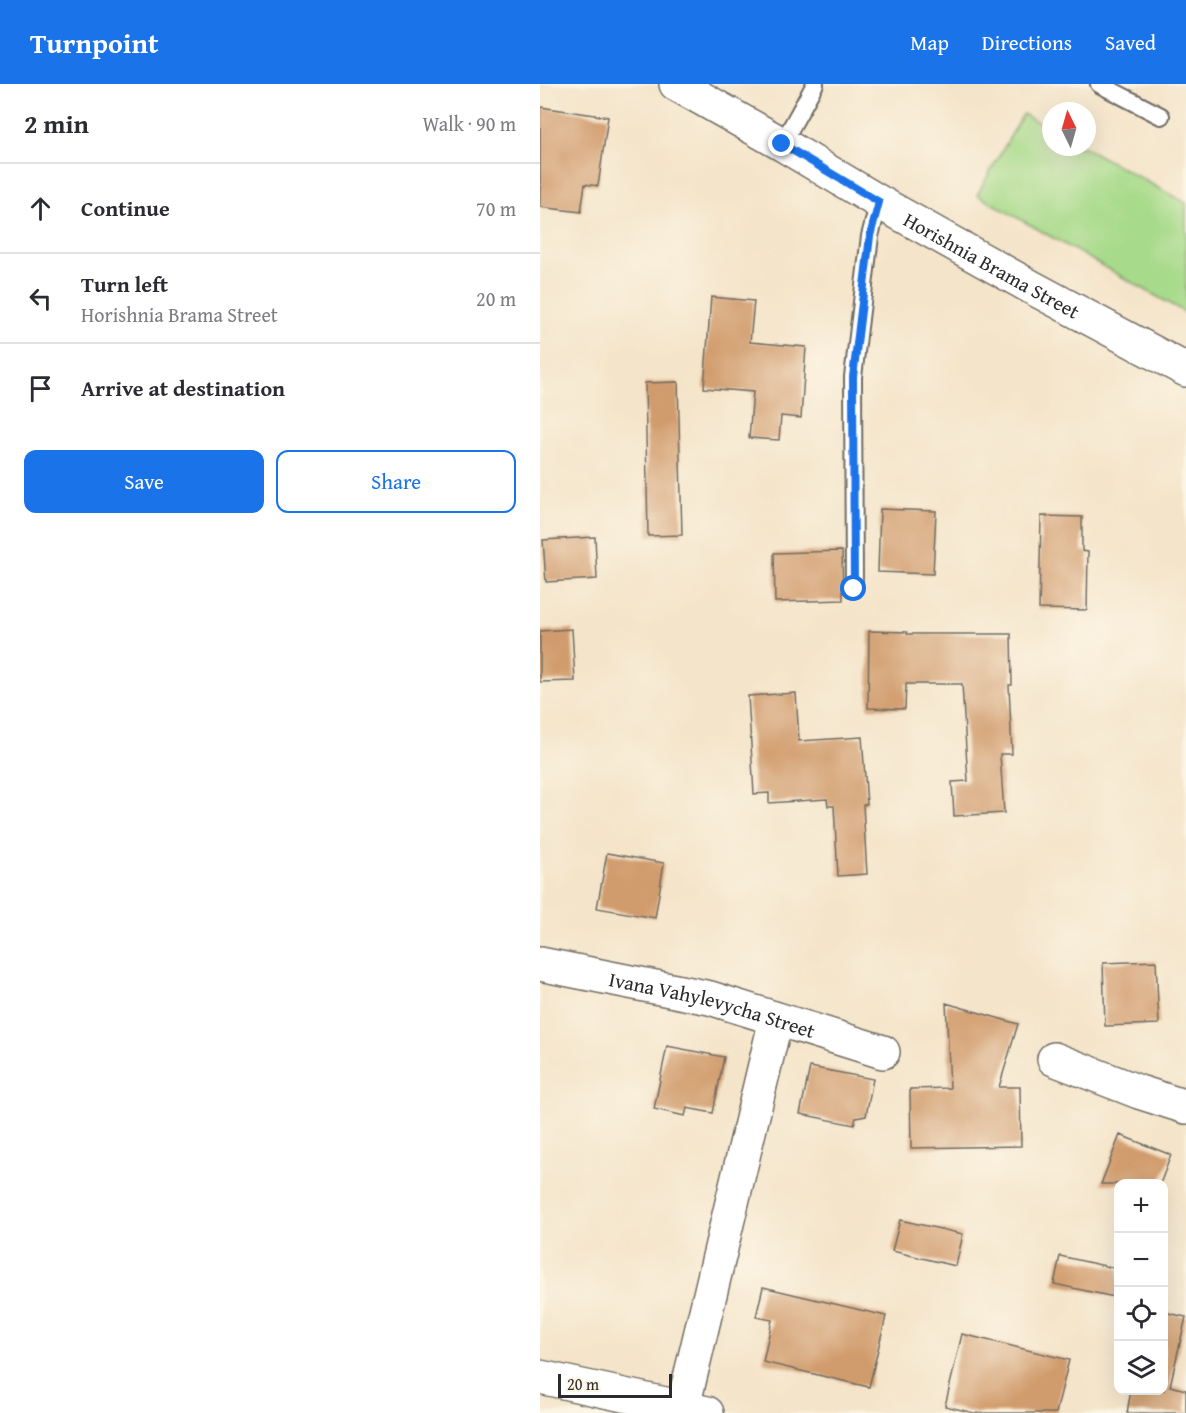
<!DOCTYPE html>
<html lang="en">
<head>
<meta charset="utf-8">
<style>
	:root { --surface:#fff; --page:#f7f7f7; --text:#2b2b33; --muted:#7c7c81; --line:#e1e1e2; --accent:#1a73e8 }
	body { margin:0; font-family:"Gentium Book Plus",serif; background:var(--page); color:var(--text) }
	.controls { position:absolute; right:18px; bottom:18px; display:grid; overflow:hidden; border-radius:12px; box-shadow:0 6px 24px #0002 }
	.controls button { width:54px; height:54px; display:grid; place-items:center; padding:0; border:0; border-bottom:2px solid var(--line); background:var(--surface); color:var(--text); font:30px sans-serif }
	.compass { position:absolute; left:502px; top:18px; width:54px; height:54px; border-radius:50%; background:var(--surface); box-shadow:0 6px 24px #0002; rotate:355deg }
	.scale { position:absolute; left:18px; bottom:15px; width:114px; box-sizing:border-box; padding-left:6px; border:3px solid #2b2b2b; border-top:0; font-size:16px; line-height:21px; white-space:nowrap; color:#2b2b2b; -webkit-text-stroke:4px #fcf5e5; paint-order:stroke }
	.stop { position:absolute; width:18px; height:18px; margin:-14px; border:4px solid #1a73e8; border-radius:50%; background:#fff }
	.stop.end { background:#1a73e8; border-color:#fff; box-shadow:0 2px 6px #0008 }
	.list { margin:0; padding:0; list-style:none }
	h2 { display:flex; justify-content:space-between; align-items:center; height:78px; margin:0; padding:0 24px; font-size:26px }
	h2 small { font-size:20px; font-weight:400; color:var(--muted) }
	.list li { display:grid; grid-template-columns:39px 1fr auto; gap:18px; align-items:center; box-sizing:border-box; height:90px; padding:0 24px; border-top:2px solid var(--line) }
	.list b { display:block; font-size:22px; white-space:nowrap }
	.list p { margin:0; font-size:20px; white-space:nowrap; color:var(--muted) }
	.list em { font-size:20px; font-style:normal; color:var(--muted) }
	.actions { display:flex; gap:12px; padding:18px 24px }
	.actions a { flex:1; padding:14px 0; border:2px solid var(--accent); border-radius:12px; text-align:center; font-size:21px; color:var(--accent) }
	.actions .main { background:var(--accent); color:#fff }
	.icon { flex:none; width:33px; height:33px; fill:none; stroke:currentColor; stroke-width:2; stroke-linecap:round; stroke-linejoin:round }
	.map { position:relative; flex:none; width:646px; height:1329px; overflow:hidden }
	header { display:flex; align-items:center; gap:36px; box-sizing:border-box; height:84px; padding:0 30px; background:var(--accent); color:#fff }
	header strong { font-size:28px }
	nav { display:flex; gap:33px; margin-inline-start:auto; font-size:21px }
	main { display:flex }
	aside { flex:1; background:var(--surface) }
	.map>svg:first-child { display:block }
	.green { fill:#a7da8a; stroke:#69825a; stroke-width:1.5 }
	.building { fill:#d19c6d }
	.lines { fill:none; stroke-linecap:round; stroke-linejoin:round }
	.lane-casing { stroke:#716c62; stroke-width:20 }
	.street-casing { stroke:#716c62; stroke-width:36 }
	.secondary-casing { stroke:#716c62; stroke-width:36 }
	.lane { stroke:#fff; stroke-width:16 }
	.street { stroke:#fff; stroke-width:33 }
	.secondary { stroke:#fff; stroke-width:33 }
	.route { stroke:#1a73e8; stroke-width:8 }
	.labels { text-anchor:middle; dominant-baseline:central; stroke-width:4.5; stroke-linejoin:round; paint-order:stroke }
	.street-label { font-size:20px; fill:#2b2b2b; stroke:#fcf5e5 }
</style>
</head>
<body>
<header>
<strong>Turnpoint</strong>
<nav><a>Map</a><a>Directions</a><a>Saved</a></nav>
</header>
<main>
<aside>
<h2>2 min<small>Walk · 90 m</small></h2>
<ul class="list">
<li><svg class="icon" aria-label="ahead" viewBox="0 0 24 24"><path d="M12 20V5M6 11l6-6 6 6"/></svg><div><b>Continue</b></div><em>70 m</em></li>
<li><svg class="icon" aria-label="left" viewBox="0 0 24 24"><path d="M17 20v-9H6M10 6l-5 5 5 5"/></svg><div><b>Turn left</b><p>Horishnia Brama Street</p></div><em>20 m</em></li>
<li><svg class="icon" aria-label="arrive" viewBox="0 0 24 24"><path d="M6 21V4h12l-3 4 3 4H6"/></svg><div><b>Arrive at destination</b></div></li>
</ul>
<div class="actions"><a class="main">Save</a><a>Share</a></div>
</aside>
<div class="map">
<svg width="646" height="1329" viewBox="0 0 646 1329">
	<rect width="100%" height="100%" fill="#fcf5e5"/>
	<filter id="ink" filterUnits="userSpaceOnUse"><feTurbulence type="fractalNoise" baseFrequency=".0167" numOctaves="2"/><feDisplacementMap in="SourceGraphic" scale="12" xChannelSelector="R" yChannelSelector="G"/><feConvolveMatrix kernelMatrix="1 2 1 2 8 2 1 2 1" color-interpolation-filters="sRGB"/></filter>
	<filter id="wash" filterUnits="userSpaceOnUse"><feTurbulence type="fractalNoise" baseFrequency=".008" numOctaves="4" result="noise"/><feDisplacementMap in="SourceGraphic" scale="24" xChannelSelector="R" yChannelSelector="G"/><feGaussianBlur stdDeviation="1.35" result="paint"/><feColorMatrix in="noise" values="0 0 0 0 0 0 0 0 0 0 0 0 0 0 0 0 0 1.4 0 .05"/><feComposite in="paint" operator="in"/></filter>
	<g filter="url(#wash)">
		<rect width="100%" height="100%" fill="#f4e4c9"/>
		<path class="green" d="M 483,30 L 511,45 L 511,63 L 544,63 L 646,119 L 646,229 L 437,111 Z"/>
		<g id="blocks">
			<path class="building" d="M 0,23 L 68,33 L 58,102 L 45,100 L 41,128 L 0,123 Z
				M 171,213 L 214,217 L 210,258 L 266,263 L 261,334 L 241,332 L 239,356 L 209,354 L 213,308 L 164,304 Z
				M 138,298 L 142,451 L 108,452 L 105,299 Z
				M 340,425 L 396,427 L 393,490 L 338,488 Z
				M 501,432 L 542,433 L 542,467 L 548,468 L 547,526 L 499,525 Z
				M 55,453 L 57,495 L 6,498 L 3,456 Z
				M 302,467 L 303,516 L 235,518 L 234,469 Z
				M 32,545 L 35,597 L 0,598 L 0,547 Z
				M 329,547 L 367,548 L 367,550 L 471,550 L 472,601 L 469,601 L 472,670 L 460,670 L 464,729 L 414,732 L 412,698 L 428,697 L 422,600 L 366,600 L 365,625 L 328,624 Z
				M 256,609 L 259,657 L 322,653 L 327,720 L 323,721 L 327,790 L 298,792 L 294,722 L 288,722 L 287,715 L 229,719 L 229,709 L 214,710 L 208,612 Z
				M 67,769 L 124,779 L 115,834 L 57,824 Z
				M 616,877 L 619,940 L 565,942 L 563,879 Z
				M 406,919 L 478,940 L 459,1003 L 480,1003 L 481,1062 L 371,1064 L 370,1005 L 410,1004 Z
				M 127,962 L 184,973 L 173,1029 L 147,1024 L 145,1032 L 114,1025 Z
				M 270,983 L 333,995 L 326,1032 L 316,1034 L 314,1041 L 260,1030 Z
				M 580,1051 L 631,1071 L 620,1100 L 561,1100 Z
				M 360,1136 L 423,1150 L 416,1182 L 352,1167 Z
				M 520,1172 L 579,1185 L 579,1214 L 514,1200 Z
				M 223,1203 L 346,1232 L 329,1303 L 223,1278 L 232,1236 L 216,1233 Z
				M 624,1228 L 646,1233 L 630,1302 L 646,1306 L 646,1329 L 587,1329 L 591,1306 L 624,1306 Z
				M 422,1250 L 529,1276 L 516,1329 L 434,1329 L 405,1322 Z"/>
		</g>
	</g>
	<g filter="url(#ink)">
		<use href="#blocks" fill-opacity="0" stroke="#716c62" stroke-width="1.5"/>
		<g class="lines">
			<g class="lane-casing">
				<path id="lane" d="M 559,0 L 621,32
					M 242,60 L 275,0
					M 314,505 L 313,293 L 330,152 L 339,118"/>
			</g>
			<g class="street-casing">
				<g id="street">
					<path id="s1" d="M 0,880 L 170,914 L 343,968"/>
					<path d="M 514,975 L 599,1008 L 646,1023"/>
					<path d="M 0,1293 L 167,1329"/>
					<path d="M 143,1323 L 236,935"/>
				</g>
			</g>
			<g class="secondary-casing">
				<g id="secondary">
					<path id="s2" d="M 136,0 L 242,60 L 339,118 L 493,204 L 646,286"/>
				</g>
			</g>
			<use href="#lane" class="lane"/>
			<use href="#street" class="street"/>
			<use href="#secondary" class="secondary"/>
		</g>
	</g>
	<g class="lines" filter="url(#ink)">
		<path class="route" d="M 242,60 L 339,118 L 330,152 L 313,293 L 314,505"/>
	</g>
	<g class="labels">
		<g class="street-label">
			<text stroke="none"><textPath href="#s2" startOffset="364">Horishnia Brama Street</textPath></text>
			<text stroke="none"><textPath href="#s1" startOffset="177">Ivana Vahylevycha Street</textPath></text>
		</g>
	</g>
</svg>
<div class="controls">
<button>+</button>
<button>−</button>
<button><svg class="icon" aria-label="locate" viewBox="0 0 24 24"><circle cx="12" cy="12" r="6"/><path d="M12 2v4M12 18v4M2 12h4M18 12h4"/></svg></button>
<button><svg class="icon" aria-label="layers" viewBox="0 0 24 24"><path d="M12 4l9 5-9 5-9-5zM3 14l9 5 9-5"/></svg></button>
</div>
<svg class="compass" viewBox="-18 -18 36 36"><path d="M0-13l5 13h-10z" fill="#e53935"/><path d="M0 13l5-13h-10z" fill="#7c7c81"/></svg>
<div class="scale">20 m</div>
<div class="stop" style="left:314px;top:505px"></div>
<div class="stop end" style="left:242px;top:60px"></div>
</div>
</main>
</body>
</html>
